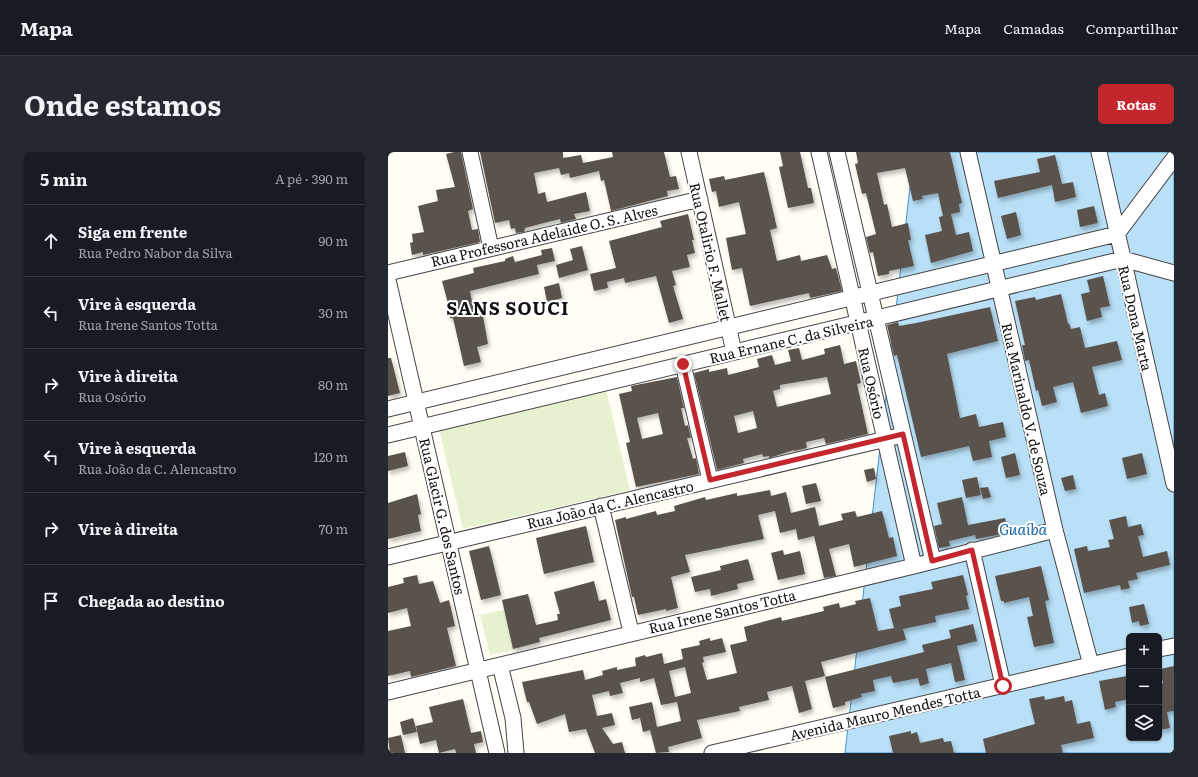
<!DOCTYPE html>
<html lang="pt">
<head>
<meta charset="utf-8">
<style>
	:root { --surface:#171b24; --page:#242831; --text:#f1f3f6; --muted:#9ea1a6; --line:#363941; --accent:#c4262e }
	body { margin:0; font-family:Literata,serif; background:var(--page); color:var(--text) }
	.controls { position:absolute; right:12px; bottom:12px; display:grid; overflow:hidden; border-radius:6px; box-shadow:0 1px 3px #0004 }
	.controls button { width:36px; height:36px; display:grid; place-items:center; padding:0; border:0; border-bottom:1px solid var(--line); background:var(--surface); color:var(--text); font:20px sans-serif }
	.stop { position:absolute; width:12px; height:12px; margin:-9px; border:3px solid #c4262e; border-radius:50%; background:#fff }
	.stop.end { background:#c4262e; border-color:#fff; box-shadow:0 1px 4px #0008 }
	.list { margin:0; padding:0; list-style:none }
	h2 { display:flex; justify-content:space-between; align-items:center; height:52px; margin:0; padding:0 16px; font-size:17px }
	h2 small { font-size:13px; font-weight:400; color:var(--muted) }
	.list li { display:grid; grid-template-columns:26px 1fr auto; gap:12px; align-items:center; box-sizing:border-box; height:72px; padding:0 16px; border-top:1px solid var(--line) }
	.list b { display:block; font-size:15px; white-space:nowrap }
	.list p { margin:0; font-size:13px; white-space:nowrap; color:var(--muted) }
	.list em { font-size:13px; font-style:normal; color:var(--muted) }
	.icon { flex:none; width:22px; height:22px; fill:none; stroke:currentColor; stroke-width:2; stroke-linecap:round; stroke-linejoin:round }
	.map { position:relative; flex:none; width:786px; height:601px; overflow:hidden; border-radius:6px }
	header { display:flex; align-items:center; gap:24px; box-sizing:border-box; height:56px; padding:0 20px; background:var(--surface); border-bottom:1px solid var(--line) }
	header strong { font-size:19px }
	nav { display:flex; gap:22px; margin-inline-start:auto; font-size:14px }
	.intro { display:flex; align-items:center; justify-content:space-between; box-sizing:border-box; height:96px; padding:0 24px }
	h1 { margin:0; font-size:28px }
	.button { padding:10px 18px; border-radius:6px; background:var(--accent); color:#fff; font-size:14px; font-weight:700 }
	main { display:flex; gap:24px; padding:0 24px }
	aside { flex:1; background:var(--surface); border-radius:6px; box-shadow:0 1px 3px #0004 }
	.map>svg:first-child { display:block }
	.pitch { fill:#e6f2cf }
	.water { fill:#b9e0f7; stroke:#3f96cf; fill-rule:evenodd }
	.building { fill:#5a524d; fill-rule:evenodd; filter:url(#shadow) }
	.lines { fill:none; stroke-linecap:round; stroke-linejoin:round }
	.minor-casing { stroke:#444; stroke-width:17 }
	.minor { stroke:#fff; stroke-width:15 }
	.route { stroke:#c4262e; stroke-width:5 }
	.labels { text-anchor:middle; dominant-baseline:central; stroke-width:4; stroke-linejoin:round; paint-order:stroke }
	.street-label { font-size:14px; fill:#111; stroke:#fff }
	.water-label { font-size:15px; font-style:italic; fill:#1768a6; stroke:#fff }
	.district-label { font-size:18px; font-weight:bold; letter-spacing:1px; fill:#111; stroke:#fff }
</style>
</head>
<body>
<header>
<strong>Mapa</strong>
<nav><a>Mapa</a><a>Camadas</a><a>Compartilhar</a></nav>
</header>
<div class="intro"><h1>Onde estamos</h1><a class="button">Rotas</a></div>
<main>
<aside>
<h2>5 min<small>A pé · 390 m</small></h2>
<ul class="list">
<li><svg class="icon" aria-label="ahead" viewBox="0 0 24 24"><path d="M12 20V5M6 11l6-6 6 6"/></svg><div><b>Siga em frente</b><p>Rua Pedro Nabor da Silva</p></div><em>90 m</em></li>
<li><svg class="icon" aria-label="left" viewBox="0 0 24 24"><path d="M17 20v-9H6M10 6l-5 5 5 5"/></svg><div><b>Vire à esquerda</b><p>Rua Irene Santos Totta</p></div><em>30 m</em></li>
<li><svg class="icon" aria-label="right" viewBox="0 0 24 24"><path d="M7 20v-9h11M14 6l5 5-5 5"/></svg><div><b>Vire à direita</b><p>Rua Osório</p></div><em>80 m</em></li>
<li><svg class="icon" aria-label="left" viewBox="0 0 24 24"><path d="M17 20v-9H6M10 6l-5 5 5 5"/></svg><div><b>Vire à esquerda</b><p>Rua João da C. Alencastro</p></div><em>120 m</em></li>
<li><svg class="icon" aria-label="right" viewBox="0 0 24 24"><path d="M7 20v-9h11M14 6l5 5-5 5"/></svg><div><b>Vire à direita</b></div><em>70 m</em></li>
<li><svg class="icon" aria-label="arrive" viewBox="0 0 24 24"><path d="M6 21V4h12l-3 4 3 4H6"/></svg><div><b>Chegada ao destino</b></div></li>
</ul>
</aside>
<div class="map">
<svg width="786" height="601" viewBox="0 0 786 601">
	<defs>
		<filter id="shadow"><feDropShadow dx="2" dy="3.5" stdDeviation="2" flood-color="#0004"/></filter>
	</defs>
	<rect width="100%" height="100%" fill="#fffdf5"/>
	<path class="pitch" d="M 218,238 L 242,338 L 75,377 L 51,277 Z
		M 116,458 L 126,498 L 102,503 L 92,463 Z"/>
	<path class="water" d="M 526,0 L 786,0 L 786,601 L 457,601 ZM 741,484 L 771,484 L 771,586 L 741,586 Z"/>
	<path class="building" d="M 66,0 L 73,0 L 85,57 L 80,59 L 84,78 L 90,77 L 92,90 L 35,103 L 35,100 L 24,103 L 22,91 L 25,90 L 24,82 L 36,80 L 30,54 L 50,49 L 48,38 L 67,35 L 58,2 Z
		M 92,0 L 175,0 L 175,6 L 193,3 L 195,11 L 225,5 L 224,0 L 276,0 L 282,25 L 288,24 L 291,37 L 279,39 L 280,44 L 223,59 L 216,28 L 213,29 L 211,19 L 182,26 L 181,21 L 173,23 L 171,16 L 146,21 L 150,42 L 157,40 L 159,50 L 198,40 L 202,59 L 186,62 L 188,67 L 173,71 L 172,67 L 152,72 L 137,76 L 136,80 L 128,81 L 127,76 L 123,77 L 121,68 L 107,71 Z
		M 392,0 L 412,0 L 420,36 L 423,36 L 426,51 L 400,56 L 391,15 L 395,14 Z
		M 468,0 L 562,0 L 574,51 L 571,52 L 572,60 L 555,64 L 550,41 L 534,44 L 535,47 L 525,49 L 517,16 L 489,21 L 496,53 L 499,52 L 504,75 L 520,71 L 523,88 L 520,88 L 526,114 L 501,119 L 501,122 L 490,124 L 485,100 L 482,101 L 478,85 L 488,82 L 478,41 L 474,42 L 467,12 L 470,11 Z
		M 667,3 L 674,32 L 685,30 L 688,45 L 667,50 L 664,33 L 610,46 L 606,29 L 652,20 L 649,7 Z
		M 376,20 L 389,76 L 382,78 L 389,109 L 412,103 L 413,109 L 439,103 L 444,117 L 448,116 L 454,139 L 422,146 L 421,141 L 362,154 L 354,116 L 344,118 L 338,86 L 358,82 L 351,50 L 331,55 L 328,39 L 324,40 L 321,27 L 336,24 L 337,28 Z
		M 706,54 L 710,71 L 692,75 L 689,58 Z
		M 628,60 L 633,83 L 619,87 L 613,64 Z
		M 300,62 L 306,88 L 304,88 L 307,101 L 299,103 L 302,115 L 284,119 L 288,133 L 285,134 L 295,167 L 281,171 L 268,124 L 237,131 L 236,126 L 219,130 L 220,136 L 206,139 L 202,122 L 228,116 L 221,89 L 274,75 L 272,69 Z
		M 563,62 L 568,83 L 581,80 L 585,99 L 543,111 L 537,83 L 554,79 L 551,65 Z
		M 194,94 L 200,118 L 171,126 L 168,113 L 185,108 L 182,97 Z
		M 164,96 L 167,109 L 149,113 L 151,122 L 82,139 L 85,155 L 93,153 L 100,192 L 89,195 L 93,210 L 76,214 L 65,166 L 62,166 L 59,156 L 61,155 L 54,129 L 86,121 L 85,116 L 117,109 L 117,107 L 125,104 L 127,110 L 154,103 L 153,98 Z
		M 715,124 L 722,154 L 712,156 L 714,165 L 699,169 L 693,142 L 702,140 L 699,128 Z
		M 171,131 L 174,146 L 159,150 L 156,135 Z
		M 673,142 L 680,172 L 681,171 L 683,177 L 692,175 L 697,196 L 729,189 L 734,208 L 704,215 L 711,243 L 717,241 L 720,254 L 693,261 L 685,230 L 665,235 L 669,250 L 654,254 L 650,238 L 648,239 L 641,208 L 637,209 L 634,193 L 637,193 L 627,149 L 647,145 L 648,148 Z
		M 602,155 L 610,189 L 559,202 L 572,266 L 588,262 L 591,275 L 615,270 L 618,285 L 601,289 L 604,305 L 585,309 L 581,294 L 533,305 L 509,203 L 506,204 L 499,173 L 510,170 L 511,174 L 528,171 Z
		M 452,193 L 456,212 L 468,209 L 473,231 L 469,232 L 480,282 L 438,292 L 436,286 L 418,290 L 419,296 L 406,299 L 406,298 L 381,306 L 381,304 L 375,305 L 374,302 L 355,307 L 356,311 L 329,318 L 306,221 L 321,217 L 321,220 L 339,216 L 340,223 L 371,215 L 369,207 L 384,203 L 387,213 L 403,209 L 400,198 L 411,196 L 414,208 L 437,202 L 436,197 ZM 439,225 L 443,242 L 389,255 L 385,239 L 392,237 L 392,233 ZM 365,259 L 369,276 L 350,281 L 346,264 Z
		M 0,206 L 3,206 L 12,241 L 0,244 Z
		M 289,225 L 296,256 L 293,256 L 297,274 L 300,273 L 303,286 L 299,286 L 305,307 L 308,306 L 311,322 L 248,335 L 238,291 L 242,290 L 231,242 L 244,239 L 243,234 ZM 270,261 L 275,282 L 254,287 L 249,266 Z
		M 17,300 L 20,314 L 0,319 L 0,304 Z
		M 627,301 L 632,323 L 618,326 L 613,305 Z
		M 754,301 L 759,322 L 739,327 L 734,306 Z
		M 486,316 L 488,327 L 479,330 L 476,318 Z
		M 685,323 L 688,337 L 677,339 L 673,326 Z
		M 589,325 L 593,343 L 578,346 L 574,328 Z
		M 428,331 L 433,349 L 418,352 L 414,334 Z
		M 600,335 L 603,345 L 595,347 L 592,336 Z
		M 382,338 L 383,344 L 398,340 L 403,361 L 427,355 L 431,374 L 455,368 L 453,362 L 467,359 L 469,365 L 494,359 L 501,386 L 505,385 L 509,404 L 466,415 L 461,392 L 441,397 L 448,424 L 436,426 L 426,384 L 410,388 L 408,377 L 392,381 L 387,359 L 370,363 L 376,387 L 297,403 L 302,420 L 283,425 L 290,456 L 278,459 L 278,457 L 250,463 L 246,445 L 244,445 L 227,368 L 238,365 L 238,367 L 268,359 L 269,363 L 287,359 L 286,354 L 317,345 L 318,348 L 349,341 L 349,344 Z
		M 29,342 L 33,362 L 30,363 L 33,379 L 0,387 L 0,351 Z
		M 574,345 L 580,373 L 617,366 L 620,381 L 588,387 L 587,383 L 561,389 L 562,394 L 551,396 L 546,374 L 554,372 L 549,351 Z
		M 738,364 L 740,375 L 753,372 L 756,383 L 750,384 L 755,405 L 779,399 L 782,413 L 748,421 L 750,427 L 740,429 L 742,436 L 733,438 L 732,433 L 696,441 L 686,397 L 699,394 L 700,399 L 722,395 L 720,388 L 726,387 L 721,368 Z
		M 198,374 L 206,410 L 156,422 L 148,386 Z
		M 101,394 L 113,443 L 93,448 L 81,399 Z
		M 395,398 L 396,403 L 412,399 L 417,422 L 390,428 L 383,401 Z
		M 360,407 L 366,428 L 349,432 L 350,437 L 323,444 L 322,437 L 307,440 L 303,425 L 333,418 L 332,414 Z
		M 653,414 L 661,448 L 657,449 L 666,491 L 646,495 L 639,465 L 645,464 L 641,445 L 616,451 L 616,449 L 613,449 L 607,424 Z
		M 29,423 L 31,432 L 45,429 L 52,451 L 61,448 L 67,474 L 59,476 L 68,514 L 23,525 L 22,519 L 0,524 L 0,479 L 23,474 L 19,456 L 0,461 L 0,435 L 16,431 L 15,426 Z
		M 575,423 L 580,443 L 578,444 L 581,457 L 547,464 L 548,470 L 515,477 L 518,488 L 433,510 L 437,524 L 417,529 L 424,557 L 411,561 L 404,534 L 379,540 L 381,548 L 351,555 L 352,559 L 309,568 L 314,586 L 280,595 L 281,600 L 268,601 L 262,578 L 255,580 L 252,566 L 244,568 L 241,555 L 264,550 L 269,575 L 293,569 L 289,550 L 273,553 L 266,526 L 252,530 L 252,526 L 232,531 L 235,541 L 222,544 L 221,539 L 204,543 L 209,564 L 224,561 L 227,573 L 214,576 L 225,592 L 234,590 L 237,601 L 207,601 L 198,577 L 181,580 L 177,562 L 149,572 L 141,550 L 139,550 L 134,530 L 195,518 L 197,528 L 215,523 L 214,519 L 229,515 L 229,518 L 248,514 L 247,506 L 257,503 L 258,505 L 274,501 L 276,512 L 295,507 L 293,497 L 312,493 L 311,489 L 322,486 L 322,489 L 334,486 L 338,500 L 315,505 L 316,510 L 314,511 L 319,528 L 349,521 L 342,493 L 359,489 L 356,475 L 393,465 L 394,469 L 436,459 L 435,455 L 451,451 L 452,456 L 468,452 L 467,449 L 482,446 L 490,479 L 506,476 L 501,457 L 513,454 L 511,444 L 545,437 L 543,430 ZM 297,515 L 303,541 L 287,545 L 281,519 Z
		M 206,429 L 211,449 L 218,447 L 223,468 L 151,486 L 152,490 L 125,497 L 114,448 L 140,442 L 148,473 L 170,468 L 169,462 L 172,462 L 166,440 Z
		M 756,452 L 761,472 L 752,474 L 751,469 L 744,471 L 741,455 Z
		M 585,472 L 589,489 L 569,494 L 577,528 L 567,530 L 563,511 L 538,517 L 541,531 L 532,534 L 530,526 L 505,531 L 503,524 L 485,528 L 487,539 L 473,542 L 474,545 L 457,550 L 457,553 L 445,556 L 437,525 L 536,500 L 534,493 L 563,486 L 561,478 Z
		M 786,514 L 786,559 L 779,560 L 782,576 L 771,578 L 771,532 L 775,531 L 772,517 Z
		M 739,524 L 741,547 L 727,550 L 728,555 L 717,558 L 711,529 Z
		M 656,544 L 657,548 L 676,544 L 677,550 L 684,548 L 689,572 L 702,569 L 706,586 L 673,593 L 675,601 L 598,601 L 595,587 L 647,572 L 641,547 Z
		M 75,547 L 83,581 L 93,579 L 95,590 L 86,592 L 88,601 L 68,601 L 67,597 L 51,601 L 48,588 L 32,592 L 28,574 L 45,570 L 41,555 Z
		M 25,566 L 29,580 L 15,583 L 12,570 Z
		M 523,579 L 523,582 L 529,580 L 532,591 L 555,586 L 556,590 L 563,589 L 566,601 L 505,601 L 501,584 Z
		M 13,583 L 17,601 L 2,601 L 0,586 Z"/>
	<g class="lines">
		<g class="minor-casing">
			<path id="minor" d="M 82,0 L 103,96
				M 301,0 L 346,200
				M 431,0 L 526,414
				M 449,0 L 545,409
				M 580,0 L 667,378 L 703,513
				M 711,0 L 786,332
				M 0,121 L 312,47
				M 0,128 L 109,601
				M 295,212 L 322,328
				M 0,257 L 729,82 L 786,6
				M 0,283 L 735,107 L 786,121
				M 213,354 L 243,480
				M 584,398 L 615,533
				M 0,405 L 515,283
				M 771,497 L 786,494
				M 112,513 L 125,566 L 128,601
				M 0,540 L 526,414 L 667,378
				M 324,601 L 741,504"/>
		</g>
		<use href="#minor" class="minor"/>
	</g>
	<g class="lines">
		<path class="route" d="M 295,212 L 322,328 L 515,282 L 544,409 L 584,398 L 615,534"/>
	</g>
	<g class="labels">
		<g class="street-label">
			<text transform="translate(156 83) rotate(-13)">Rua Professora Adelaide O. S. Alves</text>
			<text transform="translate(323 100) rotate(77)">Rua Otalirio F. Mallet</text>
			<text transform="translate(748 166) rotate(77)">Rua Dona Marta</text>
			<text transform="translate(403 187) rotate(-13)">Rua Ernane C. da Silveira</text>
			<text transform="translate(484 231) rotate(77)">Rua Osório</text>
			<text transform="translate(639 257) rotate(77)">Rua Marinaldo V. de Souza</text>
			<text transform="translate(222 352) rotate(-13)">Rua João da C. Alencastro</text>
			<text transform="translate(55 364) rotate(77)">Rua Glacir G. dos Santos</text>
			<text transform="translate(334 459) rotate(-13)">Rua Irene Santos Totta</text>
			<text transform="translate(497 561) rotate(-13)">Avenida Mauro Mendes Totta</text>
		</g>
		<g class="water-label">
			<text x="635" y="376">Guaíba</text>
		</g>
		<g class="district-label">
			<text x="120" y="155">SANS SOUCI</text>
		</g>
	</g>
</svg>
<div class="controls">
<button>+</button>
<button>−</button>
<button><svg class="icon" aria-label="layers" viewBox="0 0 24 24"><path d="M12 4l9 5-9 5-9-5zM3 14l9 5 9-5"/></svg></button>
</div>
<div class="stop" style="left:615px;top:534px"></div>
<div class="stop end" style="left:295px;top:212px"></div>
</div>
</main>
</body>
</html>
